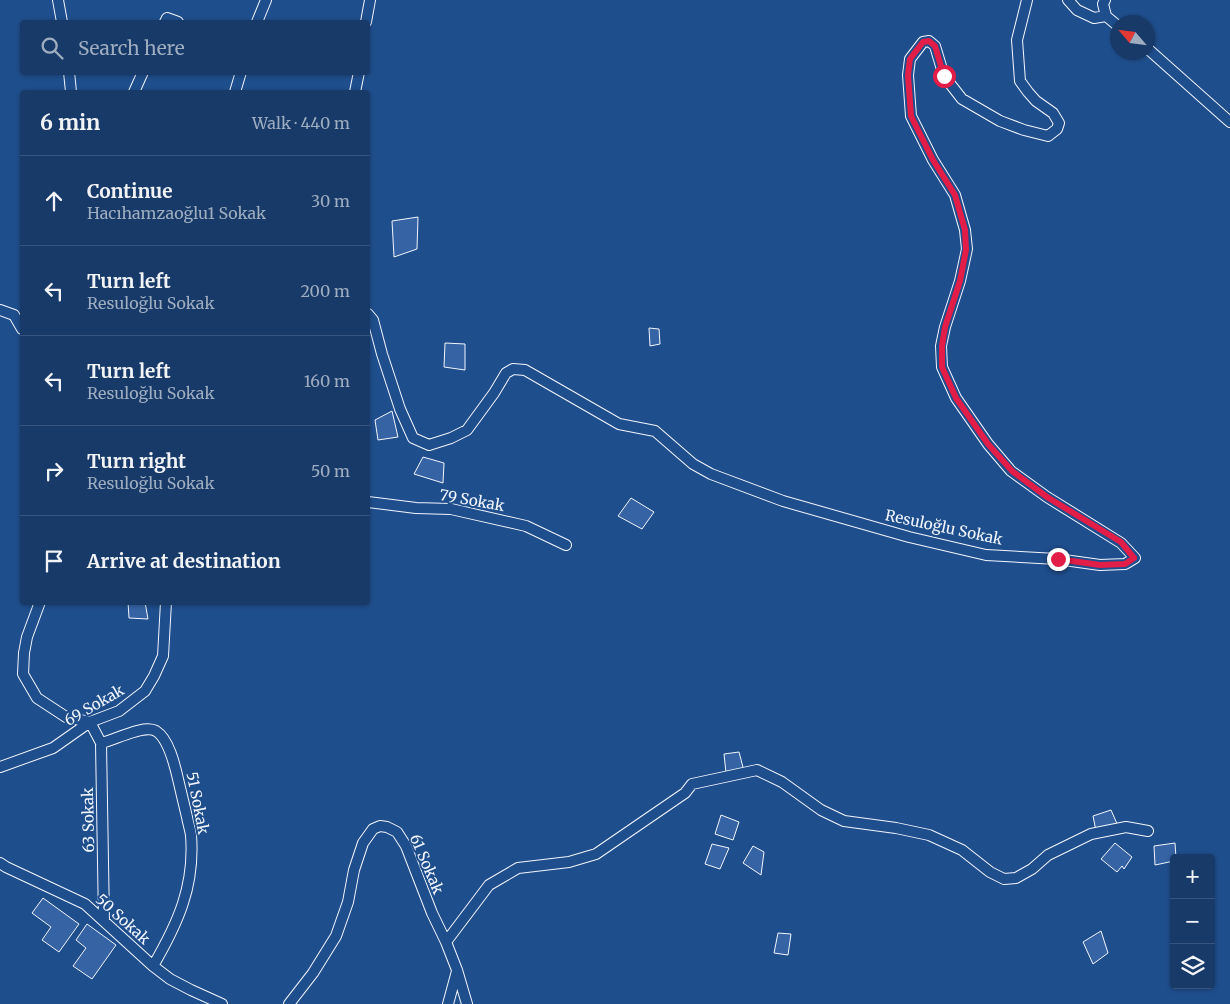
<!DOCTYPE html>
<html lang="en">
<head>
<meta charset="utf-8">
<style>
	:root { --surface:#173a69; --page:#244571; --text:#f1f3f6; --muted:#9eadc0; --line:#36547d }
	body { margin:0; font-family:Merriweather,serif; background:var(--page); color:var(--text) }
	.controls { position:absolute; right:15px; bottom:15px; display:grid; overflow:hidden; border-radius:5px; box-shadow:0 1px 4px #0004 }
	.controls button { width:45px; height:45px; display:grid; place-items:center; padding:0; border:0; border-bottom:1px solid var(--line); background:var(--surface); color:var(--text); font:25px sans-serif }
	.compass { position:absolute; left:1110px; top:15px; width:45px; height:45px; border-radius:50%; background:var(--surface); box-shadow:0 1px 4px #0004; rotate:298deg }
	.stop { position:absolute; width:15px; height:15px; margin:-11px; border:4px solid #e11d48; border-radius:50%; background:#fff }
	.stop.end { background:#e11d48; border-color:#fff; box-shadow:0 1px 5px #0008 }
	.list { margin:0; padding:0; list-style:none }
	h2 { display:flex; justify-content:space-between; align-items:center; height:65px; margin:0; padding:0 20px; font-size:21px }
	h2 small { font-size:16px; font-weight:400; color:var(--muted) }
	.list li { display:grid; grid-template-columns:32px 1fr auto; gap:15px; align-items:center; box-sizing:border-box; height:90px; padding:0 20px; border-top:1px solid var(--line) }
	.list b { display:block; font-size:19px; white-space:nowrap }
	.list p { margin:0; font-size:16px; white-space:nowrap; color:var(--muted) }
	.list em { font-size:16px; font-style:normal; color:var(--muted) }
	.icon { flex:none; width:28px; height:28px; fill:none; stroke:currentColor; stroke-width:2; stroke-linecap:round; stroke-linejoin:round }
	.map { position:relative; flex:none; width:1230px; height:1004px; overflow:hidden }
	.search { position:absolute; background:var(--surface); box-shadow:0 1px 4px #0004; left:20px; top:20px; width:350px; height:55px; display:flex; align-items:center; gap:12px; box-sizing:border-box; padding:0 18px; border-radius:5px; color:var(--muted); font-size:19px }
	.panel { position:absolute; background:var(--surface); box-shadow:0 1px 4px #0004; left:20px; top:90px; width:350px; height:515px; border-radius:5px }
	.map>svg:first-child { display:block }
	.building { fill:#3563a3; stroke:#f2f6ff }
	.lines { fill:none; stroke-linecap:round; stroke-linejoin:round }
	.street-casing { stroke:#f2f6ff; stroke-width:12 }
	.street { stroke:#1f4e8c; stroke-width:10 }
	.route { stroke:#e11d48; stroke-width:6 }
	.labels { text-anchor:middle; dominant-baseline:central; stroke-width:4; stroke-linejoin:round; paint-order:stroke }
	.street-label { font-size:15px; fill:#f2f6ff; stroke:#1f4e8c }
</style>
</head>
<body>
<div class="map">
<svg width="1230" height="1004" viewBox="0 0 1230 1004">
	<rect width="100%" height="100%" fill="#1f4e8c"/>
	<path class="building" d="M 418,217 L 417,249 L 394,257 L 392,221 Z
		M 649,328 L 659,329 L 660,344 L 650,346 Z
		M 445,343 L 465,344 L 465,370 L 444,367 Z
		M 392,411 L 398,437 L 378,440 L 375,420 Z
		M 423,457 L 444,463 L 443,483 L 414,474 Z
		M 631,498 L 654,512 L 642,529 L 618,516 Z
		M 128,602 L 145,602 L 148,619 L 129,618 Z
		M 739,752 L 744,771 L 726,773 L 724,754 Z
		M 1111,810 L 1118,826 L 1096,831 L 1093,816 Z
		M 721,815 L 739,822 L 733,840 L 715,834 Z
		M 1115,843 L 1132,857 L 1124,869 L 1122,866 L 1117,872 L 1101,859 Z
		M 1175,843 L 1176,858 L 1174,858 L 1174,861 L 1155,865 L 1154,846 Z
		M 712,844 L 729,848 L 720,869 L 705,864 Z
		M 753,846 L 764,852 L 761,875 L 743,863 Z
		M 43,898 L 79,924 L 59,952 L 42,940 L 51,927 L 32,913 Z
		M 87,924 L 116,945 L 92,979 L 73,966 L 86,948 L 76,940 Z
		M 1101,931 L 1108,953 L 1093,964 L 1083,942 Z
		M 778,933 L 791,934 L 788,955 L 774,953 Z"/>
	<g class="lines">
		<g class="street-casing">
			<path id="street" d="M 58,0 L 62,22
				M 1068,0 L 1077,10 L 1094,18 L 1106,16
				M 1105,0 L 1103,4 L 1106,16 L 1118,26
				M 165,22 L 167,18 L 178,22
				M 257,22 L 266,0
				M 366,22 L 370,0
				M 1148,49 L 1230,122
				M 69,72 L 71,92
				M 134,92 L 143,72
				M 235,92 L 241,72
				M 355,92 L 359,72
				M 0,310 L 14,315 L 22,329
				M 368,314 L 373,320 L 382,354 L 400,409 L 413,438 L 429,445 L 451,438 L 467,430 L 494,393 L 506,373 L 513,369 L 525,370 L 619,424 L 655,431 L 693,464 L 711,474 L 783,501 L 909,537 L 986,555 L 1057,559 L 1100,565 L 1125,564 L 1135,558 L 1121,543 L 1047,497 L 1011,471 L 988,444 L 956,398 L 942,367 L 941,346 L 945,327 L 960,281 L 967,249 L 965,230 L 955,195 L 933,160 L 911,116 L 908,75 L 910,59 L 923,42 L 929,41 L 935,46 L 944,76 L 962,99 L 1000,121 L 1024,130 L 1048,136 L 1057,129 L 1059,123 L 1053,113 L 1036,101 L 1028,92 L 1020,81 L 1017,40 L 1027,0
				M 368,502 L 416,508 L 451,509 L 526,526 L 566,545
				M 40,602 L 27,637 L 24,653 L 23,674 L 37,698 L 66,717 L 90,722 L 101,743 L 104,921
				M 101,743 C 115,740 144,724 156,731 C 169,739 175,766 178,779 C 181,792 184,804 187,817 C 188,823 190,829 191,835 C 195,886 178,923 153,966
				M 0,767 L 53,748 L 90,722 L 119,711 L 145,691 L 154,676 L 163,656 L 166,602
				M 0,863 L 6,867 L 85,904 L 153,966 L 170,979 L 191,990 L 222,1004
				M 446,942 L 489,885 L 518,868 L 569,862 L 596,854 L 685,793 L 692,784 L 757,770 L 782,782 L 821,810 L 844,821 L 896,828 L 929,835 L 962,850 L 990,872 L 1004,879 L 1016,878 L 1032,869 L 1048,855 L 1091,834 L 1126,827 L 1148,831
				M 289,1004 L 313,973 L 336,936 L 348,902 L 354,870 L 363,843 L 373,829 L 380,826 L 387,827 L 397,832 L 406,846 L 432,913 L 446,942 L 457,970 L 467,1004
				M 448,1004 L 457,971"/>
		</g>
		<use href="#street" class="street"/>
	</g>
	<g class="lines">
		<path class="route" d="M 944,76 L 935,46 L 929,41 L 923,42 L 910,59 L 908,75 L 911,116 L 933,160 L 955,195 L 965,230 L 966,250 L 960,281 L 945,327 L 942,346 L 942,367 L 956,398 L 988,444 L 1012,471 L 1047,497 L 1121,542 L 1134,558 L 1125,564 L 1100,565 L 1058,559"/>
	</g>
	<g class="labels">
		<g class="street-label">
			<text transform="translate(472 500) rotate(10)">79 Sokak</text>
			<text transform="translate(944 527) rotate(12)">Resuloğlu Sokak</text>
			<text transform="translate(94 705) rotate(-30)">69 Sokak</text>
			<text transform="translate(198 803) rotate(79)">51 Sokak</text>
			<text transform="translate(88 820) rotate(-91)">63 Sokak</text>
			<text transform="translate(427 864) rotate(67)">61 Sokak</text>
			<text transform="translate(123 919) rotate(42)">50 Sokak</text>
		</g>
	</g>
</svg>
<div class="controls">
<button>+</button>
<button>−</button>
<button><svg class="icon" aria-label="layers" viewBox="0 0 24 24"><path d="M12 4l9 5-9 5-9-5zM3 14l9 5 9-5"/></svg></button>
</div>
<svg class="compass" viewBox="-18 -18 36 36"><path d="M0-13l5 13h-10z" fill="#e53935"/><path d="M0 13l5-13h-10z" fill="#9eadc0"/></svg>
<div class="stop" style="left:944px;top:76px"></div>
<div class="stop end" style="left:1058px;top:559px"></div>
<div class="search"><svg class="icon" aria-label="search" viewBox="0 0 24 24"><circle cx="10" cy="10" r="6"/><path d="M15 15l6 6"/></svg>Search here</div>
<section class="panel">
<h2>6 min<small>Walk · 440 m</small></h2>
<ul class="list">
<li><svg class="icon" aria-label="ahead" viewBox="0 0 24 24"><path d="M12 20V5M6 11l6-6 6 6"/></svg><div><b>Continue</b><p>Hacıhamzaoğlu1 Sokak</p></div><em>30 m</em></li>
<li><svg class="icon" aria-label="left" viewBox="0 0 24 24"><path d="M17 20v-9H6M10 6l-5 5 5 5"/></svg><div><b>Turn left</b><p>Resuloğlu Sokak</p></div><em>200 m</em></li>
<li><svg class="icon" aria-label="left" viewBox="0 0 24 24"><path d="M17 20v-9H6M10 6l-5 5 5 5"/></svg><div><b>Turn left</b><p>Resuloğlu Sokak</p></div><em>160 m</em></li>
<li><svg class="icon" aria-label="right" viewBox="0 0 24 24"><path d="M7 20v-9h11M14 6l5 5-5 5"/></svg><div><b>Turn right</b><p>Resuloğlu Sokak</p></div><em>50 m</em></li>
<li><svg class="icon" aria-label="arrive" viewBox="0 0 24 24"><path d="M6 21V4h12l-3 4 3 4H6"/></svg><div><b>Arrive at destination</b></div></li>
</ul>
</section>
</div>
</body>
</html>
